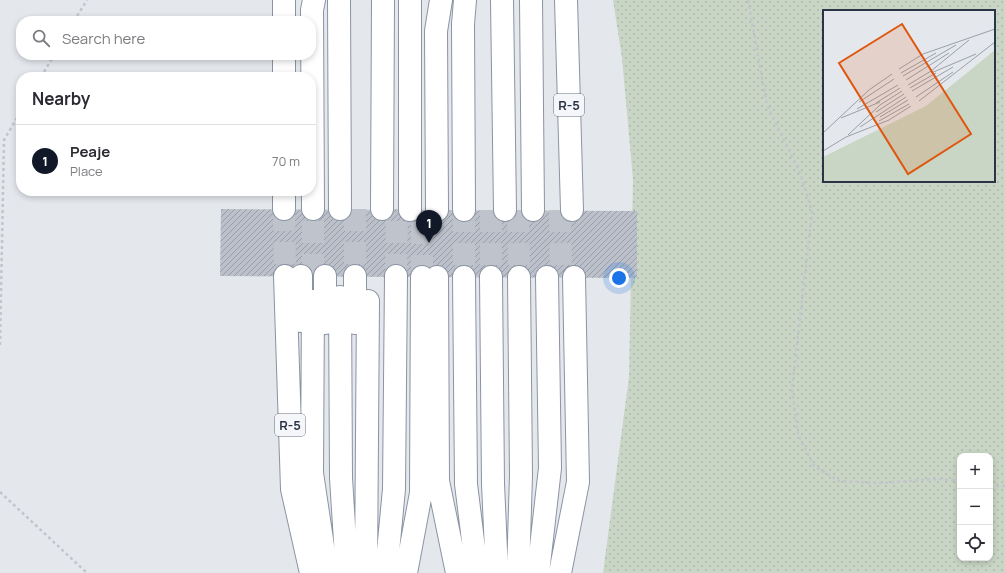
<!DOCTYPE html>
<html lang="en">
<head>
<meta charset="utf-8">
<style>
	:root { --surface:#fff; --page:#f2f2f3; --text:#2b2b33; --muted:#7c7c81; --line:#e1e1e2; --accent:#111827 }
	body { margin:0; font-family:Manrope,sans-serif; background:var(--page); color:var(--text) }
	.controls { position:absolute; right:12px; bottom:12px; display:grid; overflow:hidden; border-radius:8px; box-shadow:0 2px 6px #0003 }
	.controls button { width:36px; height:36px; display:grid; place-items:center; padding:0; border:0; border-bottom:1px solid var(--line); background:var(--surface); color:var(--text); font:20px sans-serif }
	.you { position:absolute; left:619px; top:278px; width:14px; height:14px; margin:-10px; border:3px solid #fff; border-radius:50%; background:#1a73e8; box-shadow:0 0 0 6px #1a73e833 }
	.badge { display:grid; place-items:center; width:26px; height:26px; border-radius:50%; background:var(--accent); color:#fff; font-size:13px; font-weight:700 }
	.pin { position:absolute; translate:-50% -33px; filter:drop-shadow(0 1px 2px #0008) }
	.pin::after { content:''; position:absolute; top:21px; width:14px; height:12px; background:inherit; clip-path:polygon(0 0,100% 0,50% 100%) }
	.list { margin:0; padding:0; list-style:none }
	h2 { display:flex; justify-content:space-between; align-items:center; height:52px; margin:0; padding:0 16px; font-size:17px }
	h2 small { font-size:13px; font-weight:400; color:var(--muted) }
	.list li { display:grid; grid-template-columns:26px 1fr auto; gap:12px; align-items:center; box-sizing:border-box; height:72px; padding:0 16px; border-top:1px solid var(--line) }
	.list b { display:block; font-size:15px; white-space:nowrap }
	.list p { margin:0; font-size:13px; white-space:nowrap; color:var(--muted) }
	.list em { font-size:13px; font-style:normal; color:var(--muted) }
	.icon { flex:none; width:22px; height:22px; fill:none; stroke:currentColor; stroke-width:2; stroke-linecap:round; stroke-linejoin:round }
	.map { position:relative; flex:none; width:1005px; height:573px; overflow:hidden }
	.search { position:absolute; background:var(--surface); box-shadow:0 2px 6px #0003; left:16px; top:16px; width:300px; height:44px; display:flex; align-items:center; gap:10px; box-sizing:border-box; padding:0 14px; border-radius:16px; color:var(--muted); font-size:15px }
	.panel { position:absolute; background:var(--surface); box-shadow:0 2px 6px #0003; left:16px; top:72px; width:300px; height:124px; border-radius:16px }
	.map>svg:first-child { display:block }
	.grass { fill:url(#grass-dots); fill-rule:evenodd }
	.building { fill:url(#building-hatch) }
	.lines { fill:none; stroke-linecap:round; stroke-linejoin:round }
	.motorway-tunnel { stroke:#bfc3cb; stroke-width:22; stroke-dasharray:22 11; stroke-linecap:butt }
	.motorway-casing { stroke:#8b94a3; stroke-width:24 }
	.path { stroke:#c2c5cb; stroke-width:2.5; stroke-dasharray:3 3; stroke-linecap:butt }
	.motorway { stroke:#fff; stroke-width:22 }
	.labels { text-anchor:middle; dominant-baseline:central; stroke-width:3; stroke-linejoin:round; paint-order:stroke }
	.shield { fill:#f4f6f9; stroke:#676e7b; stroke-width:1 }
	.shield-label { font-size:13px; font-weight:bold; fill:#2b3445 }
	.inset-road { fill:none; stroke:#9a9fa9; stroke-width:1 }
	.view { fill:#df570f; fill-opacity:0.15; stroke:#df570f; stroke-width:2 }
	.inset-edge { fill:none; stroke:#2b3445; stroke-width:2 }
</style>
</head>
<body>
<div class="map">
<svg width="1005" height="573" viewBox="0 0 1005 573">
	<defs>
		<pattern id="grass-dots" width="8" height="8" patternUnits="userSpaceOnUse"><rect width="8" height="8" fill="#c9d6c5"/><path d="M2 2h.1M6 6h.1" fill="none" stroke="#adb8ab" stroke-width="1.8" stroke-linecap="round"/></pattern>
		<pattern id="building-hatch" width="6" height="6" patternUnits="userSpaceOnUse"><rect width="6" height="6" fill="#bbc0ca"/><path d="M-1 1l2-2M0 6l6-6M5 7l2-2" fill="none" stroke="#989da6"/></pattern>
	</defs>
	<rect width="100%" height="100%" fill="#e4e7ec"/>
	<path class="grass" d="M 613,0 L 1005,0 L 1005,573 L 603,573 L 629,377 L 633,180 L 622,58 ZM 824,11 L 994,11 L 994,181 L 824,181 ZM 960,456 L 990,456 L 990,558 L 960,558 Z"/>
	<path class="building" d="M 221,209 L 637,211 L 637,278 L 220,276 Z"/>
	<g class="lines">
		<path class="motorway-tunnel" d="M 284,209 L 285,276
			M 355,209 L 355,276
			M 464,210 L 464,277
			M 491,210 L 491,277
			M 518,210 L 519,277
			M 560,210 L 561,277
			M 313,276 L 313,209
			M 396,276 L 397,209
			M 422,277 L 422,210"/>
		<g class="motorway-casing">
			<path id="motorway" d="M 339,0 L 340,209
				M 410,0 L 410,210
				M 502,0 L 505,210
				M 531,0 L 533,210
				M 566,0 L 572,210
				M 284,21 L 284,0
				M 284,77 L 284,55
				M 284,209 L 284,191
				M 313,209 L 312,10 L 314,0
				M 382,209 L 383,0
				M 437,210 L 436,31 L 441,0
				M 464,210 L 463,24 L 465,0
				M 285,276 L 292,489 L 311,573
				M 301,276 L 301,321
				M 355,276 L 355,323
				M 437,277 L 438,481 L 457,573
				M 464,277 L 466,484 L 477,573
				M 491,277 L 493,484 L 497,573
				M 340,297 L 341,478 L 347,573
				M 313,301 L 312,473 L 327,573
				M 325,323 L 325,276
				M 366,573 L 368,301
				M 386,573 L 394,489 L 396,276
				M 406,573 L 421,493 L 422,277
				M 518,573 L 521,475 L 519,277
				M 538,573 L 550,468 L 547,277
				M 560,573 L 578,482 L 574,277"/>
		</g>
		<path class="path" d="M 748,0 L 767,105 L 801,175 L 812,212 L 792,389 L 798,435 L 814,466 L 839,481 L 880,483 L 939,479 L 960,481
			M 74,21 L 87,0
			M 41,77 L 54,55
			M 0,345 L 4,140 L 21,111
			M 990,484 L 1005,486
			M 0,492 L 87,573"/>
		<use href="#motorway" class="motorway"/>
	</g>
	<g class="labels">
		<g class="shield">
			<rect x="554" y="94" width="30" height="22" rx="3"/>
			<rect x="275" y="414" width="30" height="22" rx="3"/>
		</g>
		<g class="shield-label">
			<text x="569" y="105">R-5</text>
			<text x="290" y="425">R-5</text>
		</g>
	</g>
	<g transform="translate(823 10)">
		<rect width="172" height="172" fill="#e4e7ec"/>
		<path d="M 172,40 L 172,172 L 0,172 L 0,147 L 103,96 Z" fill="#c9d6c5"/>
		<path class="inset-road" d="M 76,59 L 100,44 L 172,19M 78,63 L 113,43M 108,63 L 153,44M 80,66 L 133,35M 83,70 L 126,43M 85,75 L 108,61 L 146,30M 87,78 L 113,63M 89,81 L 130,57M 93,87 L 130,62M 96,91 L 172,32M 36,92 L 71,69M 53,93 L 77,78M 34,99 L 75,75M 53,102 L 81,84M 57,107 L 85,90M 18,108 L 57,92M 56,111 L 86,94M 37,117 L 83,87M 0,123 L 46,80 L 69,64M 25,125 L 57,95 L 79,81M 0,141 L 23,127 L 66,110 L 88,96"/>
		<path class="view" d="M 79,14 L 148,124 L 85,164 L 16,53 Z"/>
		<rect width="172" height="172" class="inset-edge"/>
	</g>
</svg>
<div class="controls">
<button>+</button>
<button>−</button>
<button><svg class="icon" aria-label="locate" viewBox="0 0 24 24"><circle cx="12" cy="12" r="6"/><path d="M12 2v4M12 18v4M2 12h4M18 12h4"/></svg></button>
</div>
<div class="you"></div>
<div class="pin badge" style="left:429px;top:243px">1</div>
<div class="search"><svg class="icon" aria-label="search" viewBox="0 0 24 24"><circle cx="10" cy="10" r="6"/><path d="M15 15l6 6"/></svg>Search here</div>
<section class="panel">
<h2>Nearby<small></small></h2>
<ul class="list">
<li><span class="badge">1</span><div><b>Peaje</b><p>Place</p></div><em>70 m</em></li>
</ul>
</section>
</div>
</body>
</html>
